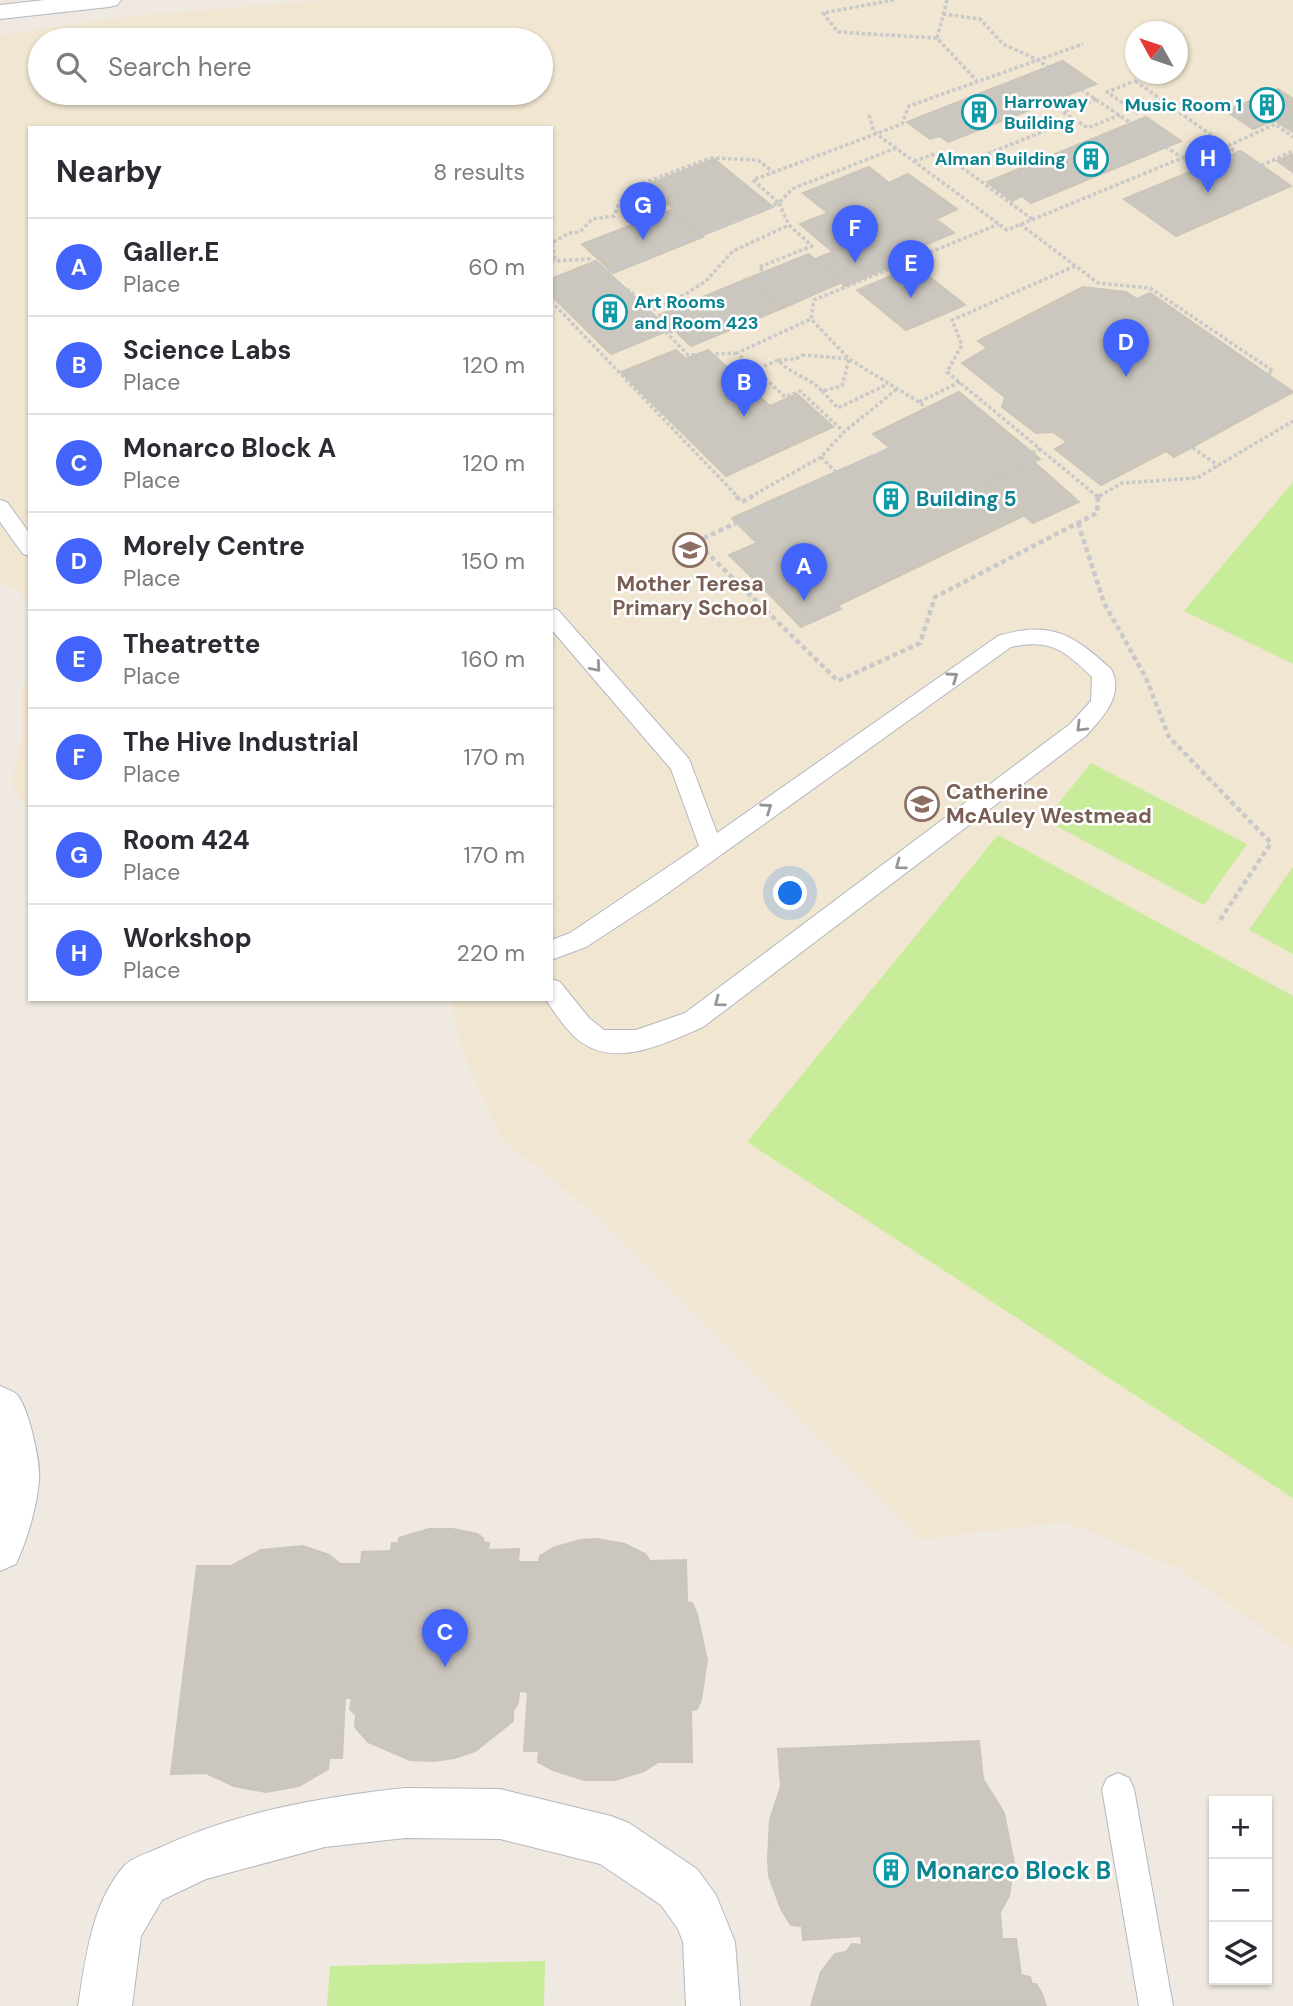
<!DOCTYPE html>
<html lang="en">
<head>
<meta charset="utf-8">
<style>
	:root { --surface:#fff; --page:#f7f7f7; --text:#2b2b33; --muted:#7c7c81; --line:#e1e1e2; --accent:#4264fb }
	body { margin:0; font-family:"DM Sans",sans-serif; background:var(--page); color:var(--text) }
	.controls { position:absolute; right:21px; bottom:21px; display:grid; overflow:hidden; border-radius:0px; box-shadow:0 2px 5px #0004 }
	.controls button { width:63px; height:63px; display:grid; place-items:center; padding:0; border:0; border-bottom:2px solid var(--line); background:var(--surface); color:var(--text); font:35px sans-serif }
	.compass { position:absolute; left:1125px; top:21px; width:63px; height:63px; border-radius:50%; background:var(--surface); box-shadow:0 2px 5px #0004; rotate:310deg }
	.you { position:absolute; left:791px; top:894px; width:24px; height:24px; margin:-18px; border:5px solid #fff; border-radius:50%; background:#1a73e8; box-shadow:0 0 0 10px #1a73e833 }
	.badge { display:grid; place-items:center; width:46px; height:46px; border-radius:50%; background:var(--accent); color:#fff; font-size:23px; font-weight:700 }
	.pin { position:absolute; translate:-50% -58px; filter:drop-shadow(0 2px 4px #0008) }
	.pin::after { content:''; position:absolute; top:37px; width:24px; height:21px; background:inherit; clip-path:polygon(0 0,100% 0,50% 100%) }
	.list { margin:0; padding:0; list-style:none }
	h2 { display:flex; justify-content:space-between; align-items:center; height:91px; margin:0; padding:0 28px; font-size:30px }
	h2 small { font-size:23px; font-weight:400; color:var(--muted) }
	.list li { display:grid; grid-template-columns:46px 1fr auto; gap:21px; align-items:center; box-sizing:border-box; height:98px; padding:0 28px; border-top:2px solid var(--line) }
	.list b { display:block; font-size:26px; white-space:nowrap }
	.list p { margin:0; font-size:23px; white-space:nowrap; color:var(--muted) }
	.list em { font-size:23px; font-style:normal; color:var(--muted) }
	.icon { flex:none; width:38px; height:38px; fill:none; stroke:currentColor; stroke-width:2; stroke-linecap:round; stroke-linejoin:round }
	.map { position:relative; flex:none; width:1293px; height:2006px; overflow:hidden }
	.search { position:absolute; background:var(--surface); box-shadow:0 2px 5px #0004; left:28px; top:28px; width:525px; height:77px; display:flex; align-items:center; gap:18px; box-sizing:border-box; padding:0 24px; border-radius:38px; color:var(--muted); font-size:26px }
	.panel { position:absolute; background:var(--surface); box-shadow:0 2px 5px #0004; left:28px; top:126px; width:525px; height:875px; border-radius:0px }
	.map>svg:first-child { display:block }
	.education { fill:#f0e6d1; fill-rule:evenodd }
	.pitch { fill:#c9ec9a }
	.building { fill:#cbc7bf; stroke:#cbc5ba; stroke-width:2 }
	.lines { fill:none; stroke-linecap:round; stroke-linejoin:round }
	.service-casing { stroke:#b4b7c1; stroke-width:2 }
	.minor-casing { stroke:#b4b7c1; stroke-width:2 }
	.tertiary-casing { stroke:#b4b7c1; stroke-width:2 }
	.path-far1 { stroke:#c9c9c9; stroke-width:3.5; stroke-dasharray:3.5 2.5; stroke-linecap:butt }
	.path { stroke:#c9c9c9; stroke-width:4.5; stroke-dasharray:5 3.5; stroke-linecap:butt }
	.service { fill:#fff; fill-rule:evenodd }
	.minor { fill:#fff; fill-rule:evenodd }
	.tertiary { fill:#fff; fill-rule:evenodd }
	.path-bridge { stroke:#c9c9c9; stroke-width:3.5; stroke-dasharray:3.5 2.5; stroke-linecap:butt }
	.oneway { stroke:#969696 }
	.labels { text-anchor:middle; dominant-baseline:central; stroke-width:5; stroke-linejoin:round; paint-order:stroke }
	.far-culture-label { font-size:18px; font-weight:bold; fill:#0d838f; stroke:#fff; text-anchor:start }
	.culture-label { font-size:21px; font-weight:bold; fill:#0d838f; stroke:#fff; text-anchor:start }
	.education-label { font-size:21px; font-weight:bold; fill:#785e54; stroke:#fff }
	.near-culture-label { font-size:24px; font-weight:bold; fill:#0d838f; stroke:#fff; text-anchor:start }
</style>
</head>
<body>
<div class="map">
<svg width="1293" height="2006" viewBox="0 0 1293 2006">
	<rect width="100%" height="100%" fill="#efe9e1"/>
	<path class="education" d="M 325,0 L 1293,0 L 1293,1650 L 1180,1569 L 1065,1522 L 921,1539 L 599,1218 L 501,1138 L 462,1050 L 450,999 L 551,999 L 551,128 L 30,128 L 30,609 L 25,596 L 0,580 L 0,35 L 124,17 ZM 1136,32 L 1178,32 L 1178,74 L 1136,74 ZM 40,40 L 541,40 L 541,93 L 40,93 Z
		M 30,671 L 30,811 L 11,784 L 23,732 L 21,693 Z"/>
	<path class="pitch" d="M 1293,482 L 1293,664 L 1184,611 Z
		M 1091,763 L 1247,844 L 1204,905 L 1045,820 Z
		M 998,835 L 1293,996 L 1293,1498 L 747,1142 Z
		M 1292,868 L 1293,868 L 1293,954 L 1249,930 Z
		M 545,1961 L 544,2006 L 327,2006 L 330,1966 Z"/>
	<path class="building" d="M 1063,61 L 1096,84 L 948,142 L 939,136 L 930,139 L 907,122 Z
		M 1278,89 L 1293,99 L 1293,113 L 1253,129 L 1226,111 Z
		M 1293,113 L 1293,132 L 1274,120 Z
		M 1146,117 L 1181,141 L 1031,203 L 1022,196 L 1012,201 L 987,182 Z
		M 1241,151 L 1291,186 L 1176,236 L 1124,199 Z
		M 1293,154 L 1293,172 L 1277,161 Z
		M 714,159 L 773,207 L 703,235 L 646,185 Z
		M 869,167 L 889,183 L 908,174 L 957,209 L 936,219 L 954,233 L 888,260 L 862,240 L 833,252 L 800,224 L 828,213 L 803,193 Z
		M 674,209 L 703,237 L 613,273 L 582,244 Z
		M 862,240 L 894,265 L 845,286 L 815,259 Z
		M 809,254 L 840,283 L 783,308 L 749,278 Z
		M 596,261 L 670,330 L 611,354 L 551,295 L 551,279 Z
		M 916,266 L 965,305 L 906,330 L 857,290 Z
		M 749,278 L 783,308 L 691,346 L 659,315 Z
		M 1083,287 L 1126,292 L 1137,299 L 1150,293 L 1293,392 L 1174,457 L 1166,451 L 1101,485 L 1055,449 L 1067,442 L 1053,432 L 1036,433 L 1002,407 L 1005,397 L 962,363 L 987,348 L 978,341 Z
		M 676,350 L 686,359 L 708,350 L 770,406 L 797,394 L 833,427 L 726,476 L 621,372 Z
		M 959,392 L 1040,459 L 987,483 L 1025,515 L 839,605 L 807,573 L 767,592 L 729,555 L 757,543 L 732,518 L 890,448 L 873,434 Z
		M 1034,462 L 1079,502 L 1033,523 L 987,483 Z
		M 807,573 L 841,609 L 801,627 L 767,592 Z
		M 429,1529 L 453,1529 L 477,1534 L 483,1538 L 483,1542 L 489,1543 L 488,1550 L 519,1549 L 518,1562 L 539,1562 L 540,1556 L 553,1548 L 580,1540 L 597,1539 L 625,1544 L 645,1554 L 650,1561 L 686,1560 L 687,1602 L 692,1603 L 697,1614 L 707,1660 L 701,1700 L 697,1709 L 691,1710 L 692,1762 L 658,1762 L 644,1771 L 615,1780 L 584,1780 L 553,1770 L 538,1762 L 539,1751 L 524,1751 L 528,1692 L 519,1691 L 518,1703 L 513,1711 L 513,1721 L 475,1751 L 454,1758 L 434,1761 L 410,1760 L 368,1742 L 355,1727 L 356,1715 L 350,1709 L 352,1698 L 345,1698 L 342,1758 L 329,1758 L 328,1769 L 299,1786 L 266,1792 L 234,1786 L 206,1773 L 171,1774 L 197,1566 L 231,1566 L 261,1550 L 303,1546 L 329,1555 L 340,1564 L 361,1564 L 362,1552 L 391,1551 L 392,1543 L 399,1543 L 399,1538 Z
		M 979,1741 L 983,1779 L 1004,1813 L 1014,1863 L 1009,1896 L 1000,1912 L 1002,1939 L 1016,1939 L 1021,1975 L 1030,1977 L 1032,1984 L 1036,1984 L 1042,1994 L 1046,2006 L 811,2006 L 821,1972 L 835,1954 L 846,1952 L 852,1944 L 862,1945 L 861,1936 L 803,1940 L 802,1926 L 791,1925 L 781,1909 L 769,1876 L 768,1857 L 770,1820 L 781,1786 L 778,1749 Z"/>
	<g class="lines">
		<g class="service-casing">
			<path id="service" d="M 0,500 L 7,502 L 30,534 L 30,556 L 23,554 L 0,522 Z
				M 551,608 L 558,610 L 689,759 L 717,833 L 998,636 C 1050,620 1073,634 1111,669 C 1125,695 1102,718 1086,736 L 703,1027 C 668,1042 620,1067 584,1044 C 568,1034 556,1014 545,999 L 551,999 L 551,979 L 560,982 L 589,1018 L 604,1030 L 636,1030 L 685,1013 L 1070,724 L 1091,701 L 1092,677 C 1065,651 1051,638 1011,647 L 658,900 L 586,947 L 551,960 L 551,940 L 570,933 L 699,846 L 671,769 L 551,629 Z
				M 1118,1773 L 1129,1778 L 1134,1789 L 1173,2006 L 1139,2006 L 1102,1789 L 1107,1778 Z"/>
		</g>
		<g class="minor-casing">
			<path id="minor" d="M 0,1386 C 4,1388 11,1390 15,1393 C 28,1402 41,1464 39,1480 C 37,1507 27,1540 16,1564 L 0,1571 Z
				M 405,1788 L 500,1789 L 611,1816 L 629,1823 L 697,1869 L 716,1895 L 735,1942 L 740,2006 L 686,2006 L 683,1942 L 678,1929 L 661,1905 L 600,1864 L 500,1839 L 405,1838 L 325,1847 L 206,1879 L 162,1900 L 141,1936 L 132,2006 L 78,2006 C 86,1958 91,1904 124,1866 C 131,1858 147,1853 157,1849 C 234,1812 321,1797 405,1788 Z"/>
		</g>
		<g class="tertiary-casing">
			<path id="tertiary" d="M 44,0 L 121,0 L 117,5 L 109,7 L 0,19 L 0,5 Z"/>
		</g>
		<path class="path-far1" d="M 894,0 L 823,13 L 838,32 L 937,38 L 977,81
			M 943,14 L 980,19 L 1003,44 L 1036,59 L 1181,157
			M 937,38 L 947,0
			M 1135,81 L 1165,102 L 1137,113 L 1107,92 Z
			M 869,115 L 874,132 L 1007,230 L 1221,142 L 1165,102
			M 1074,119 L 1088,128 L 1120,115
			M 1221,142 L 1258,167 L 1293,151
			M 1228,146 L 1275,124 L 1293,137
			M 896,148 L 792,189 L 779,203 L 753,180 L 902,124 L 909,106 L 1083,44
			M 914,161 L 941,152 L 1032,219
			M 960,165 L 1074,119 L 1063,112 L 1096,99
			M 1020,224 L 1098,283 L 1150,288 L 1273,371 L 1263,377 L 1285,390 L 1186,443 L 1219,466
			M 555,259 L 552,243 L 569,233 L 580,232 L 592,219 L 614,216 L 620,201 L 638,185 L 711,158 L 758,160 L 773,172
			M 551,261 L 590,259 L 656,320 L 660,318 L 671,329 L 671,337
			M 1075,266 L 952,320 L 962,345 L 947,372 L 1098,497 L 1122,483 L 1197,478 L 1293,421
			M 612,270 L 779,203 L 789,225 L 812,246 L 759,267 L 769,277 L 665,319
			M 627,292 L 629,290 L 638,298 L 634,300
			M 551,301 L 738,497
			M 648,312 L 684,295 L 706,281 L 733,251 L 789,225
			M 657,323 L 688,355 L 737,353
			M 802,355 L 849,359 L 842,386 L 822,391 C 809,377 790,374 778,360 L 796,359 Z
			M 778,360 L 756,370 L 737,353 L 811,319
			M 756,370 L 785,397 L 800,391 L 844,432 L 897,389
			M 960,382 L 919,402 L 999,468 L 1040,449
			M 822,391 L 838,408 L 888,384
			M 919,402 L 849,359 L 811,319 L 814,300 L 999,224
			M 821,457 L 838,474
			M 750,497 L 821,457 L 844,432
			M 789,497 L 944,423"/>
		<path class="path" d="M 736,496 L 742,502 L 753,496
			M 792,496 L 696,542 L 838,681 L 920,643 L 935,597 L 1097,513 L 1098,497
			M 1096,496 L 1100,496
			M 1078,523 L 1104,603 L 1146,678 L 1169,737 L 1271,843 L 1218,923"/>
		<use href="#service" class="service"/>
		<use href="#minor" class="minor"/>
		<use href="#tertiary" class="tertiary"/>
		<path class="path-bridge" d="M 603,274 L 612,270
			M 659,322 L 665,319"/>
	</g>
	<defs><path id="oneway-chevron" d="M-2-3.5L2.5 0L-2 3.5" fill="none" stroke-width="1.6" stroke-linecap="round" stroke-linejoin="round" transform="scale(1.75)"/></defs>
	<g class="oneway">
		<use href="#oneway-chevron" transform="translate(596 667) rotate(49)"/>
		<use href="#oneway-chevron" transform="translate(953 677) rotate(-35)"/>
		<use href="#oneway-chevron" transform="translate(1081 727) rotate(135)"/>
		<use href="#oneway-chevron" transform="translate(767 808) rotate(-35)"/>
		<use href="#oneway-chevron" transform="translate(900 865) rotate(143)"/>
		<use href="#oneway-chevron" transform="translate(719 1002) rotate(143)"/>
	</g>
	<defs>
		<g id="building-ring" transform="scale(1.75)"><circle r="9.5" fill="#fff" stroke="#0f9aa8" stroke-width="1.5"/><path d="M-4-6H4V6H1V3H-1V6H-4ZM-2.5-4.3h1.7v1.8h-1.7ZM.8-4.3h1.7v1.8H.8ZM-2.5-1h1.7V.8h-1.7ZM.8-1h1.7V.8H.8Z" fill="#0f9aa8"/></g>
		<g id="school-ring" transform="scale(1.75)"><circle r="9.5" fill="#fff" stroke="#8d6e63" stroke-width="1.5"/><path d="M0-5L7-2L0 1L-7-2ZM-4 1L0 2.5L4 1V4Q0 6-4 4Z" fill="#8d6e63"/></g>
	</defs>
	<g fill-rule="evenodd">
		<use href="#building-ring" x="1267" y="105"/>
		<use href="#building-ring" x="979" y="112"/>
		<use href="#building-ring" x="1091" y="159"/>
		<use href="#building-ring" x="610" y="312"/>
		<use href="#building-ring" x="891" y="499"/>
		<use href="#school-ring" x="690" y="550"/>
		<use href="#school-ring" x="922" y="804"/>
		<use href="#building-ring" x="891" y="1870"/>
	</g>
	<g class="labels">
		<g class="far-culture-label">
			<text x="1004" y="102">Harroway<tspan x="1004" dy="21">Building</tspan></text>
			<text x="1242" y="105" text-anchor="end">Music Room 1</text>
			<text x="1066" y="159" text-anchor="end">Alman Building</text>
			<text x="634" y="302">Art Rooms<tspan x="634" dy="21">and Room 423</tspan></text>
		</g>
		<g class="culture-label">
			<text x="916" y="499">Building 5</text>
		</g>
		<g class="education-label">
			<text x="690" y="584">Mother Teresa<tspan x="690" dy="24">Primary School</tspan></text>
			<text x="946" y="792" text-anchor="start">Catherine<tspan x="946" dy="24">McAuley Westmead</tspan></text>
		</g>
		<g class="near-culture-label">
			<text x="916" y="1870">Monarco Block B</text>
		</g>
	</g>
</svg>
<div class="controls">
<button>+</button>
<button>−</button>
<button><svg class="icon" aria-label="layers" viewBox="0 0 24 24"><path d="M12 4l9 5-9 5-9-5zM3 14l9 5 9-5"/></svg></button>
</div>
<svg class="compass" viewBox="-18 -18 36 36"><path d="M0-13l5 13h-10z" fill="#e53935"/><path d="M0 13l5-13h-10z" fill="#7c7c81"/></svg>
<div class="you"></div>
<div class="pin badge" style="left:804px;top:601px">A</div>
<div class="pin badge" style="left:744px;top:417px">B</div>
<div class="pin badge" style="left:445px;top:1667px">C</div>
<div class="pin badge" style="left:1126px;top:377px">D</div>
<div class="pin badge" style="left:911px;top:298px">E</div>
<div class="pin badge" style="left:855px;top:263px">F</div>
<div class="pin badge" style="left:643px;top:240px">G</div>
<div class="pin badge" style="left:1208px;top:193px">H</div>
<div class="search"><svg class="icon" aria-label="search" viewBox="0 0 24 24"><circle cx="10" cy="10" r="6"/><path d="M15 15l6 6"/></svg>Search here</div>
<section class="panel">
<h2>Nearby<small>8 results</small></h2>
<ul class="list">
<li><span class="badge">A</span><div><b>Galler.E</b><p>Place</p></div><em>60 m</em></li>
<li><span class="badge">B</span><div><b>Science Labs</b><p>Place</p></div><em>120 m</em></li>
<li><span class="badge">C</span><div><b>Monarco Block A</b><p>Place</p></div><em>120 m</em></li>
<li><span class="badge">D</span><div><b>Morely Centre</b><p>Place</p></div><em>150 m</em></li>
<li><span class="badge">E</span><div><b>Theatrette</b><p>Place</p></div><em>160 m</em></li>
<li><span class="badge">F</span><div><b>The Hive Industrial</b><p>Place</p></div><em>170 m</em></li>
<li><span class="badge">G</span><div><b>Room 424</b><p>Place</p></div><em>170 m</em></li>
<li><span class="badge">H</span><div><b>Workshop</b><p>Place</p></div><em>220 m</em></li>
</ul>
</section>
</div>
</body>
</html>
